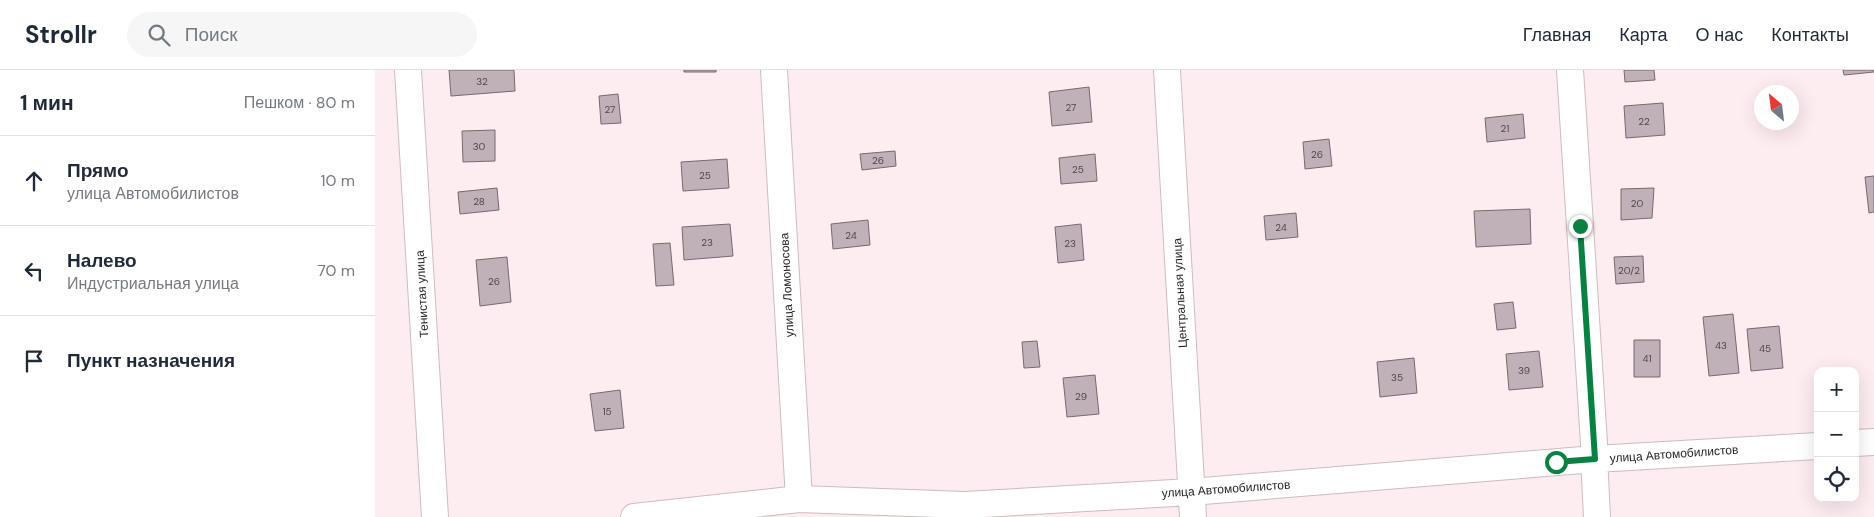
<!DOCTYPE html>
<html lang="ru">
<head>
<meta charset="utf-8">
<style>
	:root { --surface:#fff; --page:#f6f6f7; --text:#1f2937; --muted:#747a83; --line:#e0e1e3 }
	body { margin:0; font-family:"DM Sans",sans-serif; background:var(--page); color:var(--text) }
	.controls { position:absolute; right:15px; bottom:15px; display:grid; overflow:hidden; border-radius:10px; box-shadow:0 5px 20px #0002 }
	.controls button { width:45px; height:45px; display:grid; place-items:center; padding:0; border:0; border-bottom:1px solid var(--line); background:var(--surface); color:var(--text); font:25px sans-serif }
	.compass { position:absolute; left:1379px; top:15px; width:45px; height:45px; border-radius:50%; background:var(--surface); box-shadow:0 5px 20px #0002; rotate:332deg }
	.stop { position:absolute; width:15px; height:15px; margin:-11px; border:4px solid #0b8043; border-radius:50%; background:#fff }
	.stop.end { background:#0b8043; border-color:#fff; box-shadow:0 1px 5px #0008 }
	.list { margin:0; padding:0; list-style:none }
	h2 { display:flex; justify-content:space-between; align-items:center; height:65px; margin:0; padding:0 20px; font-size:21px }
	h2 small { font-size:16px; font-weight:400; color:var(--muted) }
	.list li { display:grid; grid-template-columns:32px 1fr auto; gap:15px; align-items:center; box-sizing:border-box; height:90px; padding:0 20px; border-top:1px solid var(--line) }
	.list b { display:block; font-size:19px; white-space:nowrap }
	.list p { margin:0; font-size:16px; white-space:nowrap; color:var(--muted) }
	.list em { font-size:16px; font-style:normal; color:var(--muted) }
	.icon { flex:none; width:28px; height:28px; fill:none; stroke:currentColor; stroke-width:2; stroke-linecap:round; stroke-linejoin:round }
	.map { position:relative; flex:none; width:1499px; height:447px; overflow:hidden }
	header { display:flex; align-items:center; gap:30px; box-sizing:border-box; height:70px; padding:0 25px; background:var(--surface); border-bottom:1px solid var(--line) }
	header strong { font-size:24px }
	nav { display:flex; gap:28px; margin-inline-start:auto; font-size:18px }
	.search { width:350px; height:45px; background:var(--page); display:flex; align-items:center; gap:12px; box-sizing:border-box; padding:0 18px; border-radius:28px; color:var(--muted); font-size:19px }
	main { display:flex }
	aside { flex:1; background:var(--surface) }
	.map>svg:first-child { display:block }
	.building { fill:#c0b1b9; stroke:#766970 }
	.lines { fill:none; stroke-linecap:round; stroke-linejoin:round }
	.minor-casing { stroke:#cdbcbf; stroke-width:28 }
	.minor { stroke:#fff; stroke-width:26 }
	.route { stroke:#0b8043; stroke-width:6 }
	.labels { text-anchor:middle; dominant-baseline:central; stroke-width:4.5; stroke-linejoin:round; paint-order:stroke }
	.number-label { font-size:10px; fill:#50474a }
	.street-label { font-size:12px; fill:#2b2425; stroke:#fff }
</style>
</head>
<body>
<header>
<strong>Strollr</strong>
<div class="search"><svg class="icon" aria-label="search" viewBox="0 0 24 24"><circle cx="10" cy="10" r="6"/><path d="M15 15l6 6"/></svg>Поиск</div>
<nav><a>Главная</a><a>Карта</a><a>О нас</a><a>Контакты</a></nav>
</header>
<main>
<aside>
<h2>1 мин<small>Пешком · 80 m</small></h2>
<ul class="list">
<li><svg class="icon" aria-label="ahead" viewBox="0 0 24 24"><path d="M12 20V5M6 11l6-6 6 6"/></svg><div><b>Прямо</b><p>улица Автомобилистов</p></div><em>10 m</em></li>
<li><svg class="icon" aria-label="left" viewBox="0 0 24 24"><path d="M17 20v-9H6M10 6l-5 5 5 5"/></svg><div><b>Налево</b><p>Индустриальная улица</p></div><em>70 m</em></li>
<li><svg class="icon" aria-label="arrive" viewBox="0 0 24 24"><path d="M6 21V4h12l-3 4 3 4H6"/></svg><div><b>Пункт назначения</b></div></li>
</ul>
</aside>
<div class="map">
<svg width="1499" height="447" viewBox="0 0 1499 447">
	<rect width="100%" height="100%" fill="#feedf0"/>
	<path class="building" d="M 74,0 L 139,0 L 140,21 L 76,26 Z
		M 309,0 L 341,0 L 341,2 L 309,2 Z
		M 1249,0 L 1279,0 L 1280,10 L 1250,12 Z
		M 1468,0 L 1499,0 L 1499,2 L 1469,5 Z
		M 714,17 L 717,52 L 677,56 L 674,22 Z
		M 243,24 L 246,53 L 226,54 L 224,26 Z
		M 1288,33 L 1290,65 L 1251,68 L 1249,36 Z
		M 1148,44 L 1150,68 L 1112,72 L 1110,48 Z
		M 120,60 L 120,91 L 88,92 L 87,61 Z
		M 954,69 L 957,96 L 930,99 L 928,72 Z
		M 520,81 L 521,96 L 487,100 L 485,84 Z
		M 720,84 L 722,111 L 686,114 L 684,88 Z
		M 352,89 L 354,118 L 308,121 L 306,92 Z
		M 1499,106 L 1499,142 L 1494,143 L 1490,107 Z
		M 122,118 L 124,140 L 85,144 L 83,122 Z
		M 1279,118 L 1277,148 L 1246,150 L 1246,119 Z
		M 1155,139 L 1156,174 L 1101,177 L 1099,141 Z
		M 921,143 L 923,167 L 891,170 L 889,146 Z
		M 493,150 L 495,175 L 458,179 L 456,154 Z
		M 355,154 L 358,186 L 309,190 L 307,157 Z
		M 706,154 L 709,190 L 683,193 L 680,157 Z
		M 295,173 L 299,215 L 281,216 L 278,174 Z
		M 1268,186 L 1269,212 L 1241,214 L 1239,187 Z
		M 132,187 L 136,232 L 105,236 L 101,190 Z
		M 1138,232 L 1141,258 L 1122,260 L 1119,234 Z
		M 1358,244 L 1364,303 L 1334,306 L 1328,247 Z
		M 1404,256 L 1408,298 L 1376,301 L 1372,259 Z
		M 1259,270 L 1285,270 L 1285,307 L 1259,307 Z
		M 662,271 L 665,297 L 649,298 L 647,272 Z
		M 1164,281 L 1168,317 L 1134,320 L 1131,284 Z
		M 1039,288 L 1042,323 L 1005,327 L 1002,292 Z
		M 720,305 L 724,344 L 692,347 L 688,308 Z
		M 245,320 L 249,358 L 220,361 L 215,324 Z"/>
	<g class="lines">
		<g class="minor-casing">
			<path id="minor" d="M 33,0 L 60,447
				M 399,0 L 424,429
				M 792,0 L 818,447
				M 1195,0 L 1220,389
				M 1480,373 L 1499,372
				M 1219,386 L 1222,447
				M 259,447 L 424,429 L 590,435 L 816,422 L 1220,389 L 1443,376"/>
		</g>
		<use href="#minor" class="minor"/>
	</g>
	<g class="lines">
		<path class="route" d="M 1181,392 L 1220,389 L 1205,156"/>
	</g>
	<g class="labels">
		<g class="number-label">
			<text x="107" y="11">32</text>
			<text x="696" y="37">27</text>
			<text x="235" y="39">27</text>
			<text x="1269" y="51">22</text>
			<text x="1130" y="58">21</text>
			<text x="104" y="76">30</text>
			<text x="942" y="84">26</text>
			<text x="503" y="90">26</text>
			<text x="703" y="99">25</text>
			<text x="330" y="105">25</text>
			<text x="104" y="131">28</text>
			<text x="1262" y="133">20</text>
			<text x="906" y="157">24</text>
			<text x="476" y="165">24</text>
			<text x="332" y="172">23</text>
			<text x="695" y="173">23</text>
			<text x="1254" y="200">20/2</text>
			<text x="119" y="211">26</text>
			<text x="1346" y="275">43</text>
			<text x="1390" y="278">45</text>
			<text x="1272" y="288">41</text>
			<text x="1149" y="300">39</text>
			<text x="1022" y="307">35</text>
			<text x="706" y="326">29</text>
			<text x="232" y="341">15</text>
		</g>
		<g class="street-label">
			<text transform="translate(412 215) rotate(-93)">улица Ломоносова</text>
			<text transform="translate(805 223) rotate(-93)">Центральная улица</text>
			<text transform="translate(47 224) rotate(-93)">Тенистая улица</text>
			<text transform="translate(1299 384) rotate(-4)">улица Автомобилистов</text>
			<text transform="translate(851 419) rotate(-4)">улица Автомобилистов</text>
		</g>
	</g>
</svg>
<div class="controls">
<button>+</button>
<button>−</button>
<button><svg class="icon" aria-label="locate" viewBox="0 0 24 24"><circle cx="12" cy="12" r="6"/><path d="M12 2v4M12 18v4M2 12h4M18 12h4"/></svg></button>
</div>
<svg class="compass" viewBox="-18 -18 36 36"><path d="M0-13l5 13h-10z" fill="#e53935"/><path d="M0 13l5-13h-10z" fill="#747a83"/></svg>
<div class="stop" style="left:1181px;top:392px"></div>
<div class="stop end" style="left:1205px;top:156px"></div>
</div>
</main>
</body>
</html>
